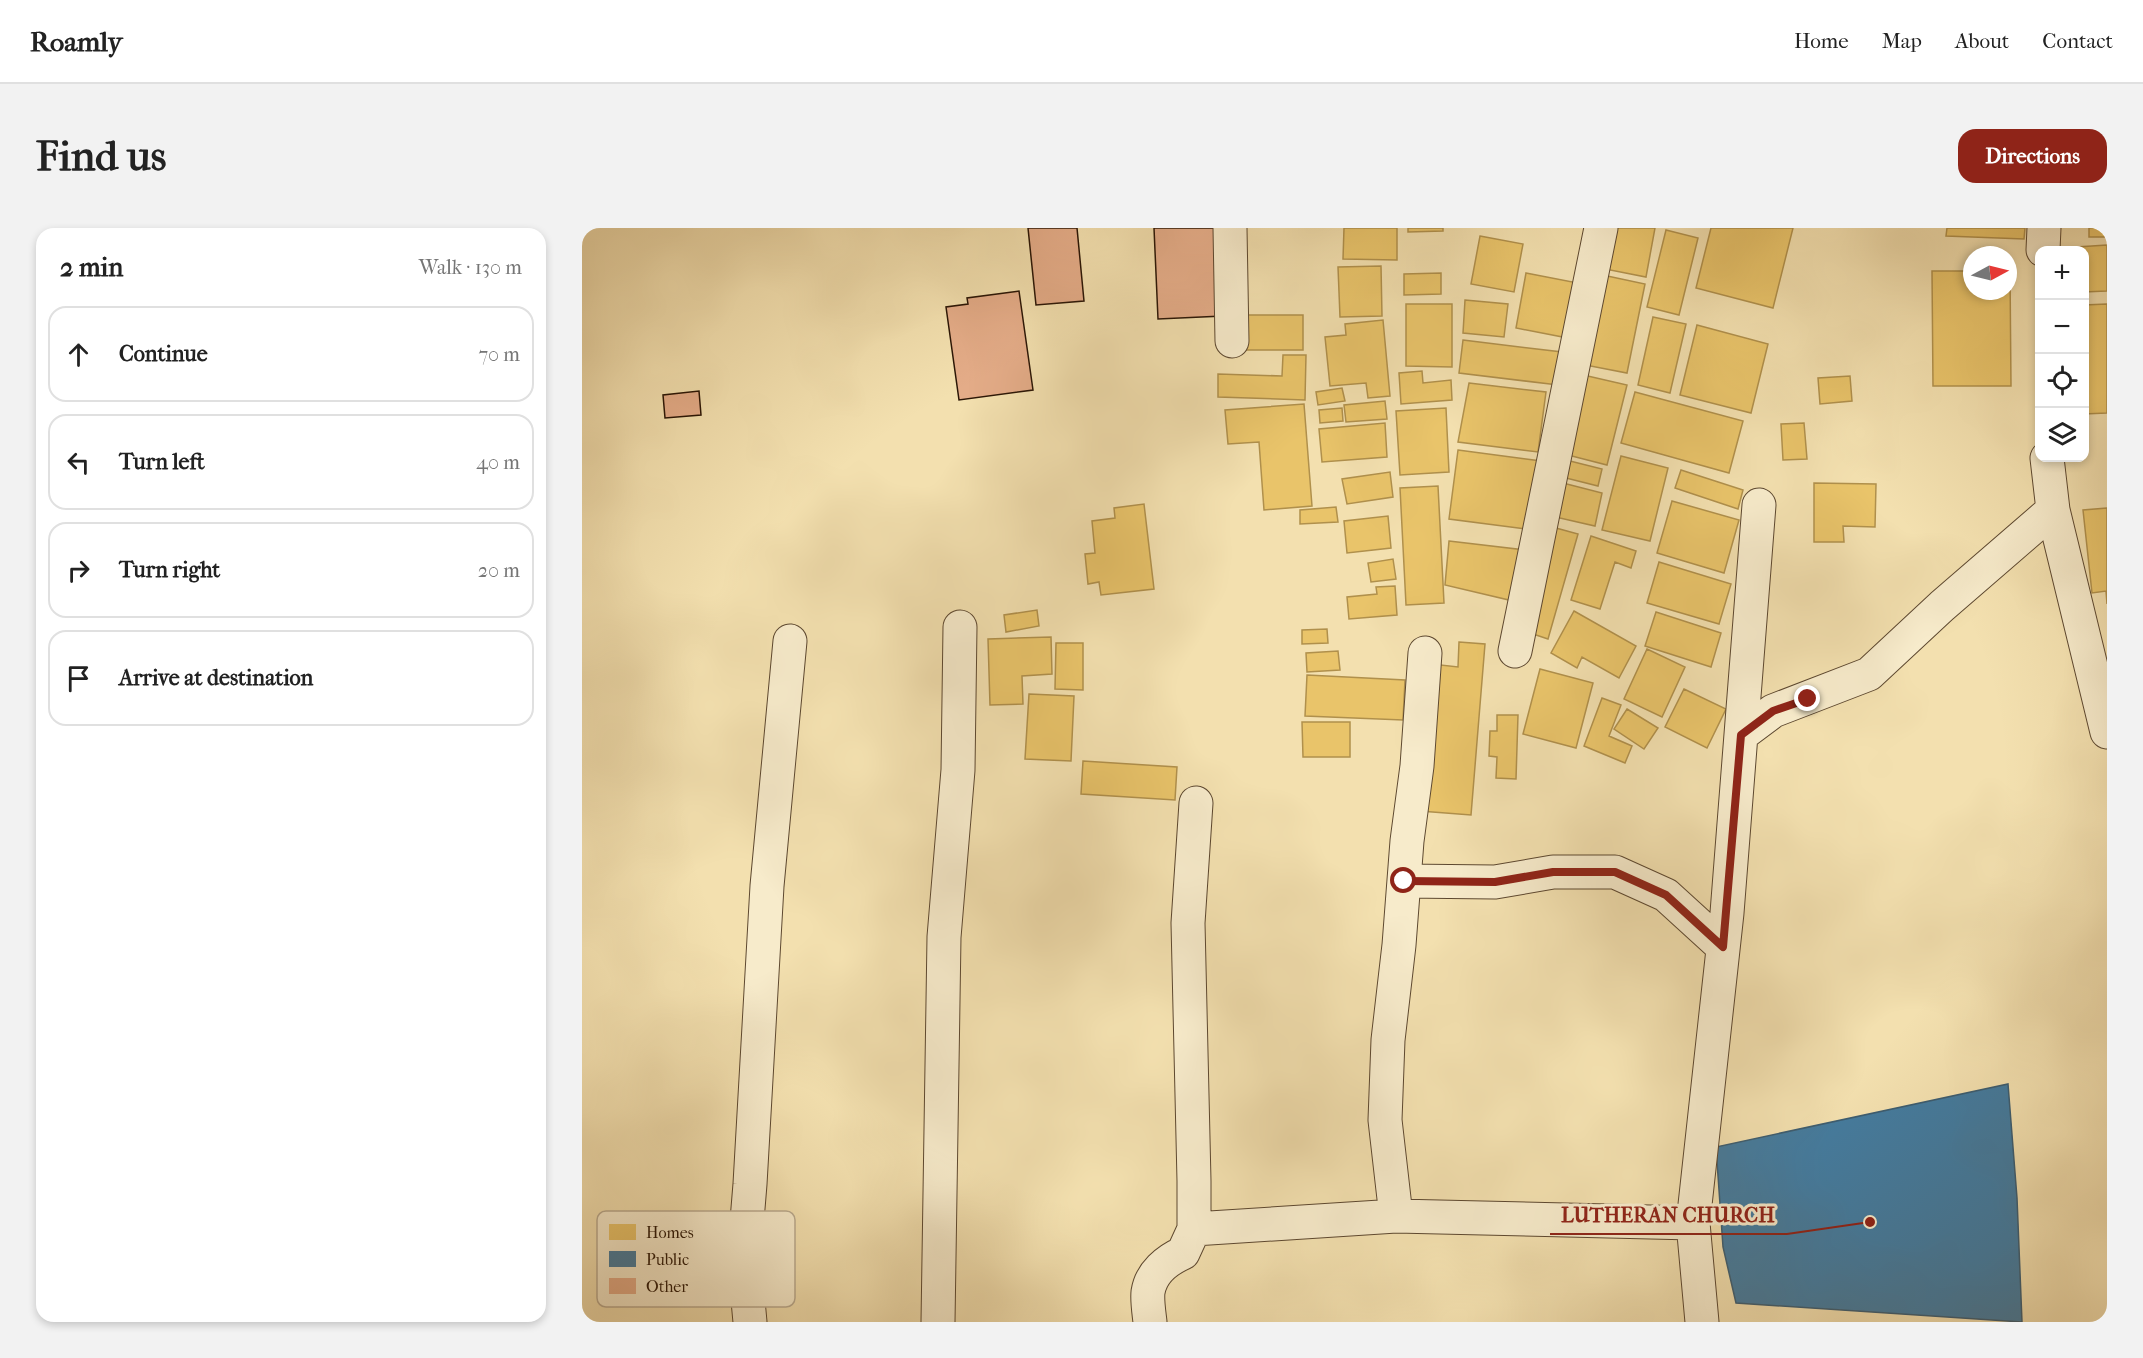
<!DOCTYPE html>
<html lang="en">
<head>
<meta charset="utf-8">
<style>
	:root { --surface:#fff; --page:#f2f2f2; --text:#222; --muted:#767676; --line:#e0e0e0; --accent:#8f2418 }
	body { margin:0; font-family:"IM FELL French Canon",serif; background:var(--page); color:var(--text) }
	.controls { position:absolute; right:18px; top:18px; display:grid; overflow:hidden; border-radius:12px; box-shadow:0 3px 9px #0003 }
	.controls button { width:54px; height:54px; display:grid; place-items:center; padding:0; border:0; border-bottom:2px solid var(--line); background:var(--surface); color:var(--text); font:30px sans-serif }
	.compass { position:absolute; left:1381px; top:18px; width:54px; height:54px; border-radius:50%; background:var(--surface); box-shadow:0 3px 9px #0003; rotate:83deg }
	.stop { position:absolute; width:18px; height:18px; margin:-14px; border:4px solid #8f2418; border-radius:50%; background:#fff }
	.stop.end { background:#8f2418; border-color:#fff; box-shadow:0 2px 6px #0008 }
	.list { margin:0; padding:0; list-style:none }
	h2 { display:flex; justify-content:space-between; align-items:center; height:78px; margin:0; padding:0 24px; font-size:26px }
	h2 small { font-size:20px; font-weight:400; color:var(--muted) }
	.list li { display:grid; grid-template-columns:39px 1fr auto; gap:18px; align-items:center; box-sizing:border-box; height:96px; margin:0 12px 12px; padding:0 12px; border:2px solid var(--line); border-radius:18px }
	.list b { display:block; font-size:22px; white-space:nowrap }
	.list em { font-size:20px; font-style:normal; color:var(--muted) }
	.icon { flex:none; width:33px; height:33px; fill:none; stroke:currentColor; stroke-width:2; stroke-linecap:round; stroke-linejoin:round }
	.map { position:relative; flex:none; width:1525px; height:1094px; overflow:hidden; border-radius:18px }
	header { display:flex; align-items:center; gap:36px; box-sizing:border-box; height:84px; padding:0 30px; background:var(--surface); border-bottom:2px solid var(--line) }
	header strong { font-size:28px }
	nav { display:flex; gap:33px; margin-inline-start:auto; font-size:21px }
	.intro { display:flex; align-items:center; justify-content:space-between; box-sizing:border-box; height:144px; padding:0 36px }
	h1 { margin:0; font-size:42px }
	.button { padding:15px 27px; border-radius:18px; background:var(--accent); color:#fff; font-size:21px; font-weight:700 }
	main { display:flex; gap:36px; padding:0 36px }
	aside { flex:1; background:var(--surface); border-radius:18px; box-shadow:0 3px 9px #0003 }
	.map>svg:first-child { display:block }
	.homes { fill:#e9c46a; stroke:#b0904c; stroke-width:1.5 }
	.public { fill:#457b9d; stroke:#3d5d70; stroke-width:1.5 }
	.building { fill:#e4ac88; stroke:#2b1606; stroke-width:1.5 }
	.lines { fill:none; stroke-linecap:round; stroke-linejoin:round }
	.minor-casing { stroke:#5d4830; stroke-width:35 }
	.minor { stroke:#f7ebcb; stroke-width:33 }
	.route { stroke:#8f2418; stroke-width:8 }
	.key { fill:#f7ebcb; stroke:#baab90; stroke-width:1.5 }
	.key-label { font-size:16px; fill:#2b1606 }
	.leader { fill:none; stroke:#8f2418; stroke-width:2 }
	.callout-dot { fill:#8f2418; stroke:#f7ebcb; stroke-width:2 }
	.callout-label { font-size:21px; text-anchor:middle; font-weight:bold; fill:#8f2418; stroke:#f7ebcb; stroke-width:6; stroke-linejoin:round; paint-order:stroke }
</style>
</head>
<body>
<header>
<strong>Roamly</strong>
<nav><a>Home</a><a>Map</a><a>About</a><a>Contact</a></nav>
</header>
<div class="intro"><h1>Find us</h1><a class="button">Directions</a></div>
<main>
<aside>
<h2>2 min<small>Walk · 130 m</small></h2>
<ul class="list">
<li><svg class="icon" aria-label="ahead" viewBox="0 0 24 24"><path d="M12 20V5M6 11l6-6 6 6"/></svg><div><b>Continue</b></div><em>70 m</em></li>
<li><svg class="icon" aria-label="left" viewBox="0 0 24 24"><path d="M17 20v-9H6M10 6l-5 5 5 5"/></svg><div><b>Turn left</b></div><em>40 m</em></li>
<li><svg class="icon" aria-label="right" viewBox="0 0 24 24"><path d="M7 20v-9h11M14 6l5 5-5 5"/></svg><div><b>Turn right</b></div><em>20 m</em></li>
<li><svg class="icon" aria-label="arrive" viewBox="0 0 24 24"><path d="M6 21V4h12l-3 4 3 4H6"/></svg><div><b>Arrive at destination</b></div></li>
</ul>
</aside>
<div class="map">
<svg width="1525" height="1094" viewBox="0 0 1525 1094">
	<rect width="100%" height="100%" fill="#f3e0af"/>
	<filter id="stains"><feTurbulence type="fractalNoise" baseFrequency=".00333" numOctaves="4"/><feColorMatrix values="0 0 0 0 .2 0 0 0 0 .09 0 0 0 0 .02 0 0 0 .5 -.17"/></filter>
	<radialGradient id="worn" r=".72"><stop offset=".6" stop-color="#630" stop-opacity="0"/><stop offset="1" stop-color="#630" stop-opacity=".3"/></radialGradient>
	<path class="homes" d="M 762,0 L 815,0 L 815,32 L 761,31 Z
		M 826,0 L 861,0 L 861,3 L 826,4 Z
		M 1030,0 L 1073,0 L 1064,49 L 1023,41 Z
		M 1129,0 L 1211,0 L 1191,80 L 1114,60 Z
		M 1365,0 L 1443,0 L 1442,11 L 1364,8 Z
		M 1507,0 L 1525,0 L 1525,9 L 1507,9 Z
		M 1084,2 L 1116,10 L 1097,87 L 1065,79 Z
		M 898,8 L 941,16 L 932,64 L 889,56 Z
		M 1525,17 L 1525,63 L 1502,64 L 1502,22 L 1496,22 L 1495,19 Z
		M 799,38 L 800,88 L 758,89 L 756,39 Z
		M 1350,43 L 1390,43 L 1390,63 L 1426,63 L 1426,43 L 1428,43 L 1429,158 L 1351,158 Z
		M 859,45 L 859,66 L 822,67 L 822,46 Z
		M 944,45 L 1001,56 L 991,111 L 934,100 Z
		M 1016,46 L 1063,56 L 1045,145 L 998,136 Z
		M 883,72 L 926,76 L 922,109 L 881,105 Z
		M 824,76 L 870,76 L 870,139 L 824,138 Z
		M 1525,76 L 1525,185 L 1502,186 L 1502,77 Z
		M 663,87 L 721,87 L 721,122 L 663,122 Z
		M 1071,89 L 1104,96 L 1088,165 L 1056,157 Z
		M 801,92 L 808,168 L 786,170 L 784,155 L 748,158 L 743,109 L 764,107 L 763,96 Z
		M 1115,97 L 1186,116 L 1169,185 L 1098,167 Z
		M 881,112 L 980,124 L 976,157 L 877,145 Z
		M 701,127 L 724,127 L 723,172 L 636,169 L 636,146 L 700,148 Z
		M 840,143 L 841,155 L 869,152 L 870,172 L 819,176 L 817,145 Z
		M 997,146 L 1045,157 L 1025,237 L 978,225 Z
		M 1268,148 L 1270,173 L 1238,176 L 1236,150 Z
		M 887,155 L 964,164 L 956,224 L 876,214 Z
		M 760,160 L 763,173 L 736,177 L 734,164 Z
		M 1053,164 L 1161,193 L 1147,245 L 1039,215 Z
		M 803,173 L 805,191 L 764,194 L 762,177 Z
		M 722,176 L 730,278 L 682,282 L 677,214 L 646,216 L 643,182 Z
		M 760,180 L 761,193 L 738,195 L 737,182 Z
		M 864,180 L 867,244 L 818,247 L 814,183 Z
		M 803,195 L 805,229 L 740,234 L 737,201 Z
		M 1222,195 L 1225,231 L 1201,232 L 1199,196 Z
		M 876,222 L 959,233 L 951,302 L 867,291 Z
		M 1039,228 L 1086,240 L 1068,313 L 1020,302 Z
		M 980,231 L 1020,241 L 1016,258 L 976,248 Z
		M 1099,242 L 1161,262 L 1156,281 L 1093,260 Z
		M 808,244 L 811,269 L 765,276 L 760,251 Z
		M 977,254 L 1020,265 L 1013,298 L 969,288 Z
		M 1232,255 L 1294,256 L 1293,299 L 1261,298 L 1262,314 L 1232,314 Z
		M 856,258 L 862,375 L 824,377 L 818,260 Z
		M 1090,273 L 1157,292 L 1142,345 L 1075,325 Z
		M 562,276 L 572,361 L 519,367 L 517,354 L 506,356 L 503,326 L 513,325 L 510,293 L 533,290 L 532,280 Z
		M 754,279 L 756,294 L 718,296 L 718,282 Z
		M 1525,280 L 1525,376 L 1524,363 L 1510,365 L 1501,282 Z
		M 806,288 L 809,320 L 765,325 L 762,293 Z
		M 974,300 L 996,306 L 966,411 L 945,404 Z
		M 1009,308 L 1054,323 L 1049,340 L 1033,334 L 1018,381 L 989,372 Z
		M 867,313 L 943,322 L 927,372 L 863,357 Z
		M 811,331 L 814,351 L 789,354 L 786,335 Z
		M 1077,334 L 1149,356 L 1137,396 L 1065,375 Z
		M 813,358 L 815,387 L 767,391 L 765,369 L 795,366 L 794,359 Z
		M 455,382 L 457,398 L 424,404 L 422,387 Z
		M 992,383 L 1054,418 L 1037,450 L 1000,429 L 995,440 L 969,425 Z
		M 1074,384 L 1139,405 L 1129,439 L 1063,418 Z
		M 745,401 L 746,415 L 720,416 L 720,402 Z
		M 469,409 L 470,446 L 440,448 L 441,476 L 408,477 L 406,411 Z
		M 877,414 L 903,416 L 889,587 L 838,583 L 850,436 L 876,439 Z
		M 474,415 L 501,415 L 501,462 L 473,461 Z
		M 1065,421 L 1103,439 L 1080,489 L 1042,471 Z
		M 756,423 L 758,442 L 725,444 L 724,425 Z
		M 958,441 L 1011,455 L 994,520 L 941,506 Z
		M 725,447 L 823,452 L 821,492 L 723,488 Z
		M 1102,461 L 1144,481 L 1125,520 L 1083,499 Z
		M 447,466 L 492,468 L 489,533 L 443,531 Z
		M 1020,470 L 1039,477 L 1027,508 L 1050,518 L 1043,535 L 1002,518 Z
		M 1045,481 L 1076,500 L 1062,521 L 1032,501 Z
		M 915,487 L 936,487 L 934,551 L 914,550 L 915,529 L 907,528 L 908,503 L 915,503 Z
		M 720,494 L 768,494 L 768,529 L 721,529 Z
		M 501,533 L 595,539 L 593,572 L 499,566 Z"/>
	<path class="public" d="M 1426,856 L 1435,970 L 1440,1094 L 1154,1075 L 1141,1019 L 1134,919 Z"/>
	<path class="building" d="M 446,0 L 495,0 L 502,73 L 454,77 Z
		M 572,0 L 637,0 L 641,88 L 576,91 Z
		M 437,63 L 451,162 L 377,172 L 364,79 L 386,76 L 385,70 Z
		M 117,163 L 119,187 L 83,190 L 81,167 Z"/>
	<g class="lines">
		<g class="minor-casing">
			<path id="minor" d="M 648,0 L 650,113
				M 1461,22 L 1462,0
				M 1465,230 L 1471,282 L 1525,504
				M 933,423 L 1019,0
				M 1159,507 L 1191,483 L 1287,446 L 1360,378 L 1471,282
				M 822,653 L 913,654 L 971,644 L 1033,644 L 1084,667 L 1141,719
				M 814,988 L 803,892 L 806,812 L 817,717 L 825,613 L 835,538 L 843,425
				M 612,1001 L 814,988 L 1111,995
				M 168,1094 L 162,1029 L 168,956 L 185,658 L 208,413
				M 356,1094 L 362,709 L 376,542 L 378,399
				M 568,1094 C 567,1085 565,1073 566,1064 C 569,1045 585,1032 601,1025 L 612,1001 L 612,953 L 606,695 L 614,575
				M 1120,1094 L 1111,995 L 1145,685 L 1177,277"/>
		</g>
		<use href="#minor" class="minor"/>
	</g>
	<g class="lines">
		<path class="route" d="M 822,653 L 913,654 L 971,644 L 1033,644 L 1084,667 L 1141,719 L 1159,507 L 1191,483 L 1226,471"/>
	</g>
	<rect x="15" y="983" width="198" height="96" rx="9" class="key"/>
	<rect x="27" y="996" width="27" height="16" fill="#e9c46a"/>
	<rect x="27" y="1023" width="27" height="16" fill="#457b9d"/>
	<rect x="27" y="1050" width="27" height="16" fill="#e4ac88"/>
	<g class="key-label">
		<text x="64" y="1010">Homes</text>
		<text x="64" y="1037">Public</text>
		<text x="64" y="1064">Other</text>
	</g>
	<path class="leader" d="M1288 994L1205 1006H968"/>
	<circle class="callout-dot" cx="1288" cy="994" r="6"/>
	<g class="callout-label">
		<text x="1086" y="994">LUTHERAN CHURCH</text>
	</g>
	<rect width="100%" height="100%" filter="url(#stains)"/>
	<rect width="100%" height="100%" fill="url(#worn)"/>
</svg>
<div class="controls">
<button>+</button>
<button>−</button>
<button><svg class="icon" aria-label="locate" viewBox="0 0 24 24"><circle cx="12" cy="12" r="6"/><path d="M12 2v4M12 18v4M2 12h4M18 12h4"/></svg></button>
<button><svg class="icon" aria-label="layers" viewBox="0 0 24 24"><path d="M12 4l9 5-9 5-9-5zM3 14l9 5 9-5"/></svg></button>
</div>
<svg class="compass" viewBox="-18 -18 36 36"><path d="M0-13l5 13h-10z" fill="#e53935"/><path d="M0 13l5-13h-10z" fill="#767676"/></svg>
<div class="stop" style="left:822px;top:653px"></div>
<div class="stop end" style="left:1226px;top:471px"></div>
</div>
</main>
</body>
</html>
